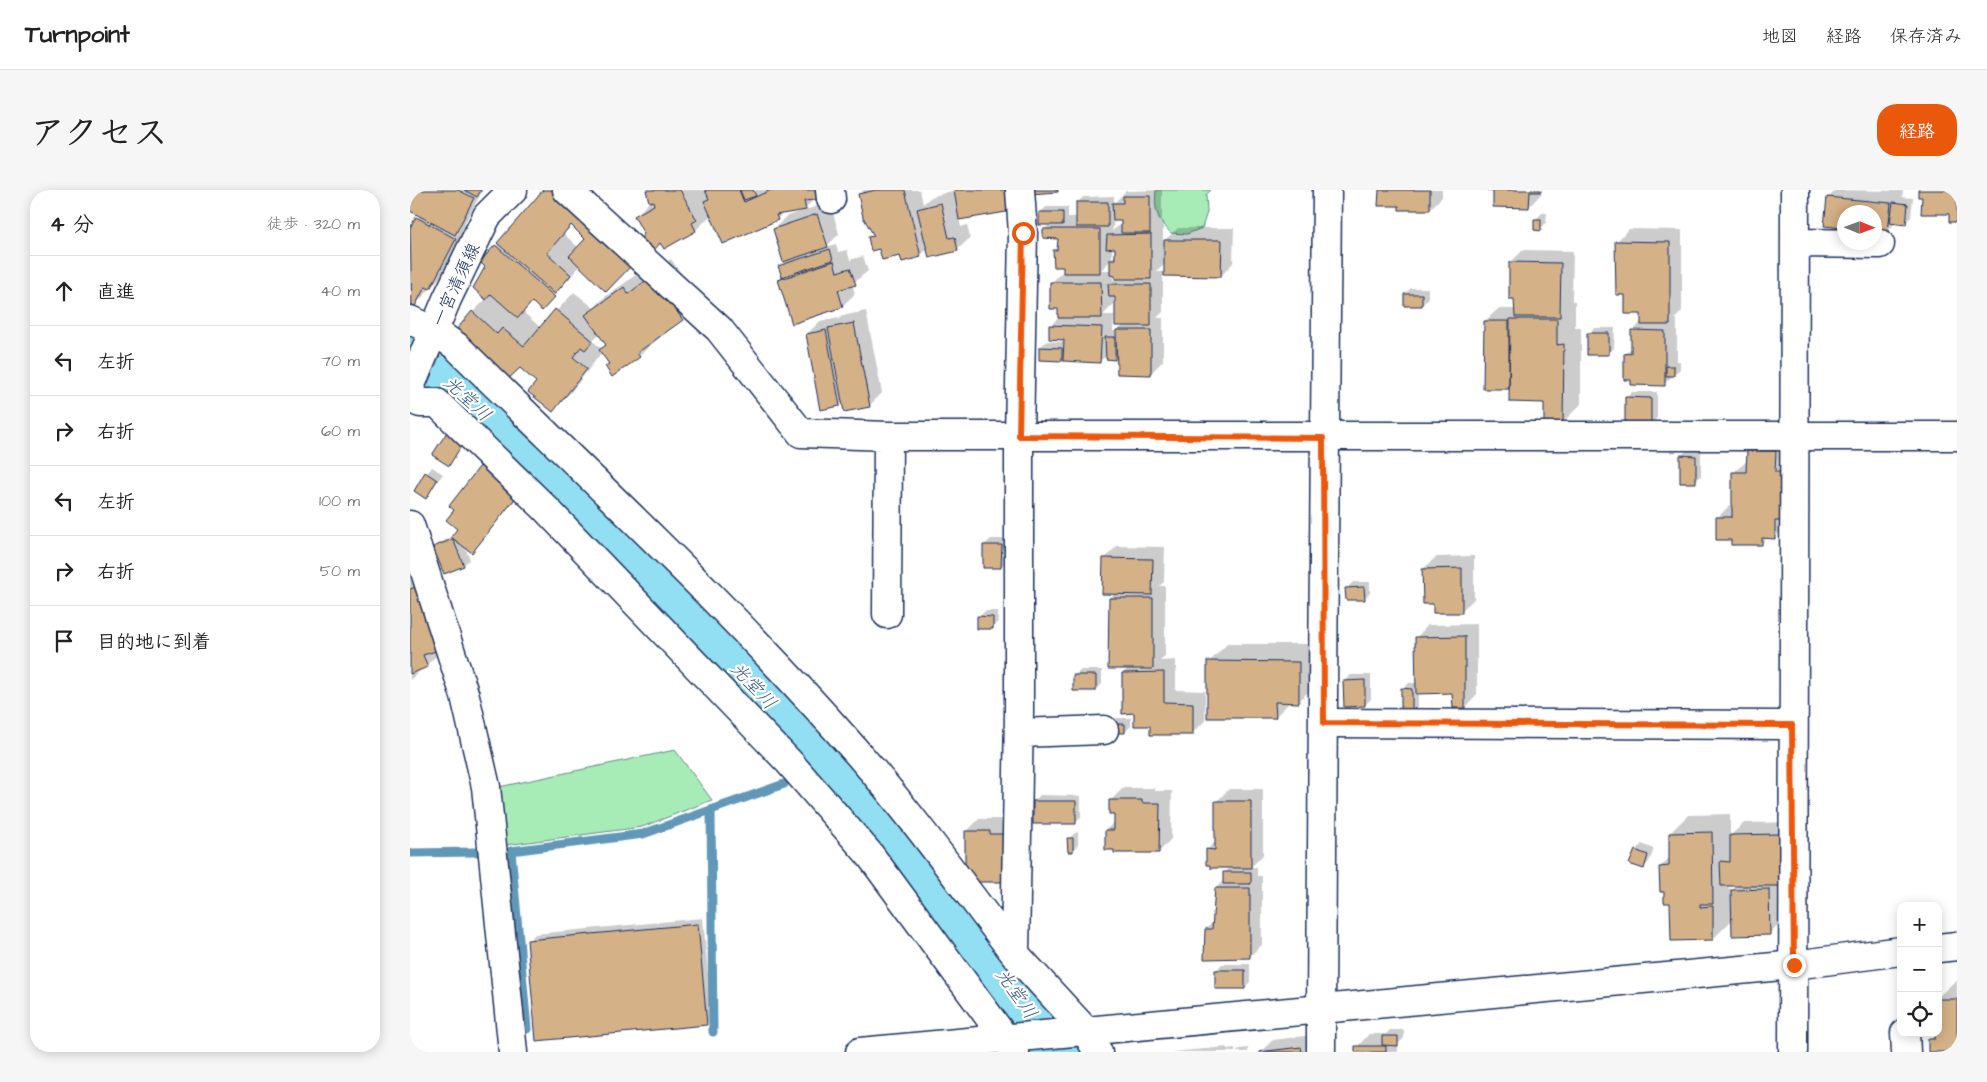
<!DOCTYPE html>
<html lang="ja">
<head>
<meta charset="utf-8">
<style>
	:root { --surface:#fff; --page:#f6f6f6; --text:#222; --muted:#767676; --line:#e0e0e0; --accent:#ea580c }
	body { margin:0; font-family:"Architects Daughter","Klee One",sans-serif; background:var(--page); color:var(--text) }
	.controls { position:absolute; right:15px; bottom:15px; display:grid; overflow:hidden; border-radius:10px; box-shadow:0 2px 12px #0003 }
	.controls button { width:45px; height:45px; display:grid; place-items:center; padding:0; border:0; border-bottom:1px solid var(--line); background:var(--surface); color:var(--text); font:25px sans-serif }
	.compass { position:absolute; left:1427px; top:15px; width:45px; height:45px; border-radius:50%; background:var(--surface); box-shadow:0 2px 12px #0003; rotate:91deg }
	.stop { position:absolute; width:15px; height:15px; margin:-11px; border:4px solid #ea580c; border-radius:50%; background:#fff }
	.stop.end { background:#ea580c; border-color:#fff; box-shadow:0 1px 5px #0008 }
	.list { margin:0; padding:0; list-style:none }
	h2 { display:flex; justify-content:space-between; align-items:center; height:65px; margin:0; padding:0 20px; font-size:21px }
	h2 small { font-size:16px; font-weight:400; color:var(--muted) }
	.list li { display:grid; grid-template-columns:32px 1fr auto; gap:15px; align-items:center; box-sizing:border-box; height:70px; padding:0 20px; border-top:1px solid var(--line) }
	.list b { display:block; font-size:19px; white-space:nowrap }
	.list em { font-size:16px; font-style:normal; color:var(--muted) }
	.icon { flex:none; width:28px; height:28px; fill:none; stroke:currentColor; stroke-width:2; stroke-linecap:round; stroke-linejoin:round }
	.map { position:relative; flex:none; width:1547px; height:862px; overflow:hidden; border-radius:20px }
	header { display:flex; align-items:center; gap:30px; box-sizing:border-box; height:70px; padding:0 25px; background:var(--surface); border-bottom:1px solid var(--line) }
	header strong { font-size:24px }
	nav { display:flex; gap:28px; margin-inline-start:auto; font-size:18px }
	.intro { display:flex; align-items:center; justify-content:space-between; box-sizing:border-box; height:120px; padding:0 30px }
	h1 { margin:0; font-size:35px }
	.button { padding:12px 22px; border-radius:20px; background:var(--accent); color:#fff; font-size:18px; font-weight:700 }
	main { display:flex; gap:30px; padding:0 30px }
	aside { flex:1; background:var(--surface); border-radius:20px; box-shadow:0 2px 12px #0003 }
	.map>svg:first-child { display:block }
	.green { fill:#a7ebb6; stroke:#618d8a }
	.shadow { fill:#0003; fill-rule:evenodd }
	.lines { fill:none; stroke-linecap:round; stroke-linejoin:round }
	.stream { stroke:#6298b7; stroke-width:9 }
	.river { stroke:#92def2; stroke-width:56 }
	.building { fill:#d5b187; stroke:#1b2f5e }
	.minor-casing { stroke:#1b2f5e; stroke-width:31 }
	.tertiary-casing { stroke:#1b2f5e; stroke-width:31 }
	.secondary-casing { stroke:#1b2f5e; stroke-width:31 }
	.minor { stroke:#fff; stroke-width:28 }
	.tertiary { stroke:#fff; stroke-width:28 }
	.secondary { stroke:#fff; stroke-width:28 }
	.route { stroke:#ea580c; stroke-width:6 }
	.labels { text-anchor:middle; dominant-baseline:central; stroke-width:4.5; stroke-linejoin:round; paint-order:stroke }
	.street-label { font-size:18px; fill:#1b2f5e; stroke:#fff }
	.water-label { font-size:19px; font-style:italic; fill:#395b83; stroke:#fff }
</style>
</head>
<body>
<header>
<strong>Turnpoint</strong>
<nav><a>地図</a><a>経路</a><a>保存済み</a></nav>
</header>
<div class="intro"><h1>アクセス</h1><a class="button">経路</a></div>
<main>
<aside>
<h2>4 分<small>徒歩 · 320 m</small></h2>
<ul class="list">
<li><svg class="icon" aria-label="ahead" viewBox="0 0 24 24"><path d="M12 20V5M6 11l6-6 6 6"/></svg><div><b>直進</b></div><em>40 m</em></li>
<li><svg class="icon" aria-label="left" viewBox="0 0 24 24"><path d="M17 20v-9H6M10 6l-5 5 5 5"/></svg><div><b>左折</b></div><em>70 m</em></li>
<li><svg class="icon" aria-label="right" viewBox="0 0 24 24"><path d="M7 20v-9h11M14 6l5 5-5 5"/></svg><div><b>右折</b></div><em>60 m</em></li>
<li><svg class="icon" aria-label="left" viewBox="0 0 24 24"><path d="M17 20v-9H6M10 6l-5 5 5 5"/></svg><div><b>左折</b></div><em>100 m</em></li>
<li><svg class="icon" aria-label="right" viewBox="0 0 24 24"><path d="M7 20v-9h11M14 6l5 5-5 5"/></svg><div><b>右折</b></div><em>50 m</em></li>
<li><svg class="icon" aria-label="arrive" viewBox="0 0 24 24"><path d="M6 21V4h12l-3 4 3 4H6"/></svg><div><b>目的地に到着</b></div></li>
</ul>
</aside>
<div class="map">
<svg width="1547" height="862" viewBox="0 0 1547 862">
	<rect width="100%" height="100%" fill="#fff"/>
	<filter id="ink" filterUnits="userSpaceOnUse"><feTurbulence type="fractalNoise" baseFrequency=".02" numOctaves="2"/><feDisplacementMap in="SourceGraphic" scale="10" xChannelSelector="R" yChannelSelector="G"/><feConvolveMatrix kernelMatrix="1 2 1 2 8 2 1 2 1" color-interpolation-filters="sRGB"/></filter>
	<g filter="url(#ink)">
		<path class="green" d="M 746,0 L 801,0 L 796,5 L 797,22 L 792,38 L 777,44 L 761,43 C 747,29 744,21 746,0 Z
			M 265,560 L 302,610 L 232,637 L 96,655 L 84,598 Z"/>
		<path class="shadow" d="M 0,0 L 73,0 L 54,34 L 58,36 L 32,85 L 1,120 L 0,41 L 10,25 L 0,20 Z
			M 135,0 L 180,0 L 232,49 L 236,44 L 226,26 L 240,11 L 238,0 L 421,0 L 404,9 L 395,19 L 374,22 L 367,29 L 301,25 L 286,40 L 251,53 L 237,66 L 170,76 L 132,119 L 123,111 L 112,121 L 131,138 L 164,102 L 184,118 L 195,107 L 233,80 L 237,86 L 261,69 L 290,111 L 229,166 L 200,173 L 192,162 L 161,202 L 142,220 L 127,191 L 63,122 L 77,108 L 77,77 L 72,72 ZM 163,34 L 177,49 L 169,58 L 154,44 ZM 190,144 L 197,154 L 192,159 L 183,151 Z
			M 454,0 L 510,0 L 513,14 L 521,7 L 545,0 L 621,0 L 601,20 L 549,28 L 551,37 L 557,35 L 560,48 L 547,60 L 520,67 L 518,58 L 510,66 L 492,70 L 491,65 L 472,69 L 470,58 L 462,59 L 459,48 L 464,44 L 454,27 L 449,4 Z
			M 752,0 L 752,29 L 748,32 L 753,32 L 753,52 L 768,38 L 824,38 L 823,73 L 811,86 L 753,85 L 753,122 L 747,128 L 753,128 L 753,171 L 741,183 L 708,165 L 704,168 L 697,165 L 690,171 L 655,166 L 651,170 L 630,157 L 637,151 L 655,152 L 655,149 L 641,135 L 650,126 L 650,118 L 641,93 L 655,79 L 645,60 L 649,56 L 649,47 L 634,40 L 640,34 L 630,23 L 636,17 L 658,17 L 658,27 L 667,27 L 667,13 L 673,7 L 704,6 L 704,13 L 716,1 ZM 704,30 L 712,30 L 712,33 L 702,41 ZM 702,57 L 706,57 L 706,64 L 702,68 ZM 701,70 L 701,80 L 691,80 ZM 755,74 L 755,82 L 746,82 ZM 703,84 L 707,84 L 703,91 ZM 704,105 L 706,105 L 714,135 L 707,141 L 703,141 L 704,125 L 693,125 L 704,114 Z
			M 970,0 L 1032,0 L 1032,7 L 1020,19 L 991,15 Z
			M 1079,0 L 1131,0 L 1131,4 L 1119,17 L 1084,0 Z
			M 1426,0 L 1493,1 L 1492,7 L 1503,8 L 1501,27 L 1495,33 L 1486,32 L 1478,41 L 1464,22 L 1434,22 L 1434,37 L 1416,35 L 1418,8 Z
			M 420,12 L 429,44 L 416,57 L 426,54 L 428,62 L 437,60 L 440,70 L 453,66 L 458,81 L 442,94 L 445,104 L 432,116 L 369,90 L 373,86 L 370,76 L 374,72 L 364,39 L 377,26 Z
			M 1132,23 L 1137,23 L 1136,33 L 1130,39 L 1126,29 Z
			M 1219,39 L 1272,40 L 1272,121 L 1265,129 L 1267,129 L 1267,171 L 1270,171 L 1270,179 L 1254,194 L 1215,164 L 1222,157 L 1223,141 L 1232,131 L 1232,123 L 1216,104 L 1206,52 Z
			M 1113,60 L 1163,61 L 1162,111 L 1165,111 L 1165,137 L 1171,137 L 1171,214 L 1153,232 L 1135,211 L 1101,195 L 1098,198 L 1075,131 L 1088,119 L 1106,119 L 1100,73 Z
			M 1001,98 L 1018,98 L 1018,109 L 1012,115 L 995,104 Z
			M 456,121 L 472,203 L 459,216 L 433,212 L 430,215 L 397,144 L 410,131 L 428,128 L 428,130 L 432,126 Z
			M 1184,138 L 1205,138 L 1204,158 L 1198,164 L 1178,144 Z
			M 1222,202 L 1247,202 L 1247,228 L 1241,234 L 1216,208 Z
			M 58,246 L 39,274 L 23,265 Z
			M 1350,249 L 1378,249 L 1377,335 L 1365,347 L 1358,347 L 1351,354 L 1323,349 L 1307,328 L 1320,315 L 1323,315 L 1324,282 L 1338,270 L 1338,261 Z
			M 1277,260 L 1291,260 L 1291,286 L 1285,292 L 1271,266 Z
			M 83,265 L 119,293 L 62,361 L 54,355 L 60,369 L 54,375 L 35,382 L 25,358 L 31,352 L 42,347 L 48,339 L 46,319 L 71,277 Z
			M 22,277 L 33,284 L 16,307 L 5,300 Z
			M 0,337 L 35,458 L 0,490 Z
			M 581,349 L 597,349 L 597,370 L 591,377 L 574,355 Z
			M 707,356 L 755,357 L 754,392 L 749,396 L 755,396 L 755,466 L 750,471 L 766,470 L 766,500 L 795,501 L 795,531 L 782,543 L 741,535 L 726,522 L 714,483 L 718,478 L 700,408 L 705,403 L 694,369 Z
			M 1064,366 L 1064,409 L 1051,421 L 1024,412 L 1013,379 L 1026,367 Z
			M 943,392 L 960,392 L 960,403 L 954,409 L 937,398 Z
			M 575,421 L 588,421 L 588,432 L 582,438 L 569,427 Z
			M 1067,434 L 1067,504 L 1055,517 L 1044,502 L 1008,502 L 1008,517 L 1002,523 L 993,499 L 999,493 L 1007,493 L 1006,448 L 1018,435 Z
			M 817,454 L 907,454 L 907,493 L 889,511 L 881,511 L 865,527 L 799,472 Z
			M 671,480 L 692,480 L 692,494 L 686,500 L 664,486 Z
			M 941,485 L 961,485 L 961,509 L 955,515 L 934,491 Z
			M 704,528 L 721,528 L 721,536 L 715,542 L 698,534 Z
			M 713,598 L 744,598 L 744,601 L 762,601 L 761,649 L 749,662 L 696,640 L 705,631 L 705,623 L 700,611 Z
			M 819,599 L 853,599 L 853,665 L 841,677 L 847,677 L 847,686 L 852,686 L 852,755 L 839,767 L 796,739 L 803,732 L 806,698 L 814,690 L 815,683 L 820,677 L 797,660 L 806,651 L 807,611 Z
			M 630,605 L 671,606 L 671,627 L 665,633 L 624,611 Z
			M 1320,624 L 1320,646 L 1334,633 L 1382,632 L 1372,732 L 1359,744 L 1323,729 L 1303,749 L 1261,712 L 1255,700 L 1250,677 L 1260,667 L 1260,643 L 1278,625 ZM 1320,695 L 1328,695 L 1321,702 L 1321,698 L 1317,699 Z
			M 569,629 L 592,629 L 591,632 L 606,632 L 606,679 L 557,641 Z
			M 668,642 L 668,655 L 662,661 L 659,649 L 665,643 Z
			M 1232,654 L 1244,659 L 1239,672 L 1233,678 L 1226,660 Z
			M 293,728 L 302,828 L 296,834 L 119,750 L 125,744 Z
			M 812,774 L 840,774 L 840,792 L 834,798 L 806,780 Z
			M 1545,791 L 1547,791 L 1547,862 L 1519,862 L 1519,850 L 1528,843 L 1528,807 Z
			M 980,840 L 994,840 L 994,848 L 988,854 L 988,862 L 947,862 L 947,857 L 959,844 L 976,844 Z
			M 903,845 L 905,862 L 850,862 L 863,850 Z
			M 817,857 L 817,859 L 825,858 L 825,862 L 761,862 Z
			M 838,858 L 838,862 L 826,862 L 829,859 Z"/>
		<g class="lines">
			<path class="stream" d="M 301,620 L 303,842
				M 0,663 L 66,662
				M 117,839 L 101,661 L 233,644 L 374,594"/>
			<path class="river" d="M 0,167 L 37,188 L 261,409 L 406,562 L 579,766 L 647,862"/>
		</g>
		<path class="building" d="M 0,0 L 48,0 L 64,8 L 45,45 L 0,21 Z
			M 54,0 L 71,0 L 67,7 Z
			M 133,0 L 144,0 L 222,75 L 196,102 L 159,66 L 175,49 L 161,35 L 137,63 L 161,85 L 145,104 L 87,53 Z
			M 236,0 L 270,0 L 287,30 L 282,33 L 286,41 L 254,59 L 250,53 L 238,68 L 224,56 L 234,44 L 224,26 L 244,15 L 243,11 L 239,12 Z
			M 295,0 L 329,0 L 334,12 L 361,0 L 413,0 L 414,9 L 394,11 L 396,20 L 366,25 L 368,30 L 313,54 L 294,11 L 299,9 Z
			M 330,0 L 343,0 L 346,6 L 334,10 Z
			M 466,0 L 495,0 L 511,67 L 492,72 L 490,66 L 472,70 L 469,59 L 461,61 L 458,47 L 464,46 L 453,27 L 448,4 Z
			M 544,0 L 598,0 L 602,21 L 549,30 Z
			M 620,0 L 648,0 L 648,2 L 620,4 Z
			M 969,0 L 1020,0 L 1020,20 L 989,20 L 989,16 L 968,16 Z
			M 1077,0 L 1131,0 L 1131,2 L 1120,2 L 1119,18 L 1083,17 L 1083,2 Z
			M 1508,0 L 1547,0 L 1547,32 L 1539,32 L 1539,24 L 1511,24 L 1512,7 L 1508,7 Z
			M 713,6 L 740,6 L 740,43 L 711,43 L 711,31 L 703,31 L 702,13 L 713,13 Z
			M 1417,7 L 1481,13 L 1478,42 L 1464,41 L 1464,22 L 1434,22 L 1434,38 L 1414,36 Z
			M 666,12 L 698,12 L 698,37 L 666,37 Z
			M 1483,12 L 1498,14 L 1496,35 L 1480,33 Z
			M 531,13 L 539,48 L 545,47 L 548,61 L 519,68 L 507,19 Z
			M 629,22 L 653,22 L 653,35 L 629,35 Z
			M 407,24 L 418,57 L 373,72 L 363,39 Z
			M 6,27 L 46,49 L 20,99 L 15,97 L 2,122 L 0,38 Z
			M 1124,29 L 1131,29 L 1131,41 L 1124,40 Z
			M 633,39 L 690,39 L 690,83 L 653,83 L 653,77 L 644,77 L 643,60 L 647,60 L 648,49 L 633,48 Z
			M 741,44 L 741,89 L 705,89 L 705,86 L 700,85 L 700,69 L 705,69 L 705,58 L 696,59 L 697,45 Z
			M 754,50 L 812,50 L 811,87 L 754,86 Z
			M 1205,51 L 1260,52 L 1260,135 L 1231,135 L 1231,124 L 1215,124 L 1215,105 L 1206,105 Z
			M 85,55 L 145,107 L 132,121 L 122,112 L 108,128 L 81,104 L 76,110 L 63,98 L 75,77 L 70,72 Z
			M 420,59 L 423,70 L 372,87 L 368,76 Z
			M 424,71 L 427,82 L 440,78 L 446,95 L 428,100 L 433,117 L 382,134 L 368,90 Z
			M 1099,72 L 1151,73 L 1150,127 L 1105,127 L 1104,109 L 1099,109 Z
			M 242,86 L 273,130 L 227,163 L 230,167 L 202,187 L 195,176 L 199,174 L 189,160 L 196,155 L 175,125 L 214,97 L 218,104 Z
			M 640,92 L 691,92 L 692,128 L 648,128 L 648,119 L 640,119 Z
			M 698,94 L 741,94 L 741,136 L 705,136 L 705,107 L 699,107 Z
			M 994,104 L 1012,104 L 1012,116 L 994,116 Z
			M 145,119 L 183,151 L 175,160 L 171,157 L 163,167 L 177,179 L 143,222 L 118,202 L 126,192 L 110,178 L 95,192 L 47,139 L 62,121 L 87,144 L 92,138 L 114,156 Z
			M 1100,129 L 1147,129 L 1147,155 L 1154,154 L 1153,234 L 1134,234 L 1134,213 L 1099,212 Z
			M 1074,131 L 1099,131 L 1099,199 L 1073,199 Z
			M 444,133 L 460,217 L 434,222 L 418,138 Z
			M 639,135 L 692,137 L 690,173 L 653,171 L 654,150 L 639,149 Z
			M 416,140 L 430,216 L 410,220 L 396,144 Z
			M 706,140 L 741,140 L 741,185 L 707,184 Z
			M 1221,140 L 1255,141 L 1255,196 L 1221,195 L 1221,190 L 1214,190 L 1214,164 L 1221,163 Z
			M 1177,143 L 1199,143 L 1199,165 L 1177,165 Z
			M 695,147 L 705,147 L 705,170 L 696,169 Z
			M 629,157 L 652,158 L 652,171 L 629,170 Z
			M 1256,176 L 1264,176 L 1264,186 L 1256,186 Z
			M 1215,207 L 1241,208 L 1241,235 L 1215,235 Z
			M 37,242 L 53,253 L 39,276 L 22,265 Z
			M 1337,261 L 1366,261 L 1365,282 L 1371,282 L 1371,331 L 1365,331 L 1365,349 L 1352,348 L 1352,355 L 1321,355 L 1321,350 L 1306,350 L 1306,327 L 1322,327 L 1322,282 L 1336,282 Z
			M 1270,265 L 1286,266 L 1286,293 L 1270,293 Z
			M 70,276 L 107,306 L 62,363 L 41,347 L 47,339 L 36,330 L 44,320 L 39,316 Z
			M 15,282 L 27,290 L 16,309 L 4,301 Z
			M 43,349 L 54,376 L 34,384 L 23,357 Z
			M 573,355 L 592,355 L 591,378 L 573,378 Z
			M 693,368 L 743,369 L 742,405 L 692,404 Z
			M 1052,378 L 1052,423 L 1023,423 L 1023,414 L 1013,414 L 1012,379 Z
			M 6,397 L 29,460 L 13,465 L 18,477 L 0,484 L 0,399 Z
			M 954,397 L 955,410 L 936,410 L 935,398 Z
			M 699,408 L 743,408 L 743,479 L 698,479 Z
			M 567,426 L 583,427 L 583,439 L 567,439 Z
			M 1055,446 L 1055,518 L 1043,518 L 1042,503 L 1006,504 L 1005,447 Z
			M 797,471 L 889,472 L 889,513 L 865,512 L 866,528 L 797,528 Z
			M 754,482 L 754,512 L 783,513 L 783,545 L 740,545 L 740,536 L 724,536 L 724,523 L 712,524 L 712,483 Z
			M 663,485 L 686,485 L 686,501 L 663,501 Z
			M 955,490 L 955,516 L 934,517 L 933,491 Z
			M 991,498 L 1002,499 L 1002,524 L 991,524 Z
			M 697,534 L 715,534 L 715,543 L 697,543 Z
			M 699,610 L 732,610 L 732,613 L 750,613 L 749,663 L 704,663 L 704,660 L 695,660 L 695,640 L 704,640 L 704,624 L 699,624 Z
			M 623,611 L 666,611 L 666,634 L 623,634 Z
			M 805,611 L 841,611 L 841,678 L 800,678 L 800,675 L 796,675 L 796,659 L 805,660 Z
			M 555,641 L 580,641 L 580,644 L 594,644 L 594,692 L 562,692 L 555,685 Z
			M 1302,642 L 1303,714 L 1290,714 L 1290,717 L 1303,716 L 1303,750 L 1261,751 L 1260,713 L 1254,713 L 1254,702 L 1250,702 L 1249,677 L 1259,676 L 1259,643 Z
			M 1370,644 L 1371,696 L 1311,696 L 1310,671 L 1320,672 L 1320,645 Z
			M 657,648 L 663,648 L 663,662 L 658,662 Z
			M 1225,660 L 1238,665 L 1234,679 L 1219,674 Z
			M 813,682 L 841,682 L 841,694 L 813,694 Z
			M 805,698 L 840,698 L 840,768 L 794,769 L 795,739 L 802,739 Z
			M 1359,699 L 1360,745 L 1322,746 L 1321,700 Z
			M 288,734 L 297,835 L 126,851 L 117,750 Z
			M 805,780 L 835,780 L 835,799 L 805,799 Z
			M 1528,809 L 1547,809 L 1547,862 L 1518,862 L 1518,849 L 1525,849 L 1525,843 L 1528,843 Z
			M 972,846 L 988,846 L 988,856 L 972,855 Z
			M 945,856 L 976,856 L 976,862 L 945,862 Z
			M 891,857 L 892,862 L 849,862 Z"/>
		<g class="lines">
			<g class="minor-casing">
				<path id="minor" d="M 157,0 L 309,139 L 391,243 L 478,246 L 1547,246
					M 420,0 L 421,9
					M 610,0 L 613,43 L 609,246 L 609,522 L 605,764 L 675,840 L 688,862
					M 1385,53 L 1470,54
					M 0,130 L 24,141 L 46,156 C 183,291 325,422 451,567 C 506,630 554,698 605,764
					M 0,208 L 10,213 L 27,213 L 136,319 L 379,572 L 460,665 L 605,862
					M 0,335 L 55,506 L 76,597 L 103,862
					M 477,424 L 478,246
					M 914,533 L 1382,535
					M 609,543 L 694,540
					M 1495,843 L 1496,862
					M 911,862 L 911,820
					M 1383,862 L 1385,0"/>
			</g>
			<g class="tertiary-casing">
				<path id="tertiary" d="M 1528,758 L 1547,756
					M 911,820 C 914,547 913,273 917,0
					M 450,862 L 1384,775 L 1491,761"/>
			</g>
			<g class="secondary-casing">
				<path id="secondary" d="M 0,197 L 37,109 L 77,26 L 103,0"/>
			</g>
			<use href="#minor" class="minor"/>
			<use href="#tertiary" class="tertiary"/>
			<use href="#secondary" class="secondary"/>
		</g>
	</g>
	<g class="lines" filter="url(#ink)">
		<path class="route" d="M 613,43 L 609,246 L 913,248 L 914,533 L 1382,535 L 1384,775"/>
	</g>
	<g class="labels">
		<g class="street-label">
			<text transform="translate(46 95) rotate(-65)">一宮清須線</text>
		</g>
		<g class="water-label">
			<text transform="translate(57 209) rotate(43)">光堂川</text>
			<text transform="translate(343 496) rotate(47)">光堂川</text>
			<text transform="translate(606 804) rotate(55)">光堂川</text>
		</g>
	</g>
</svg>
<div class="controls">
<button>+</button>
<button>−</button>
<button><svg class="icon" aria-label="locate" viewBox="0 0 24 24"><circle cx="12" cy="12" r="6"/><path d="M12 2v4M12 18v4M2 12h4M18 12h4"/></svg></button>
</div>
<svg class="compass" viewBox="-18 -18 36 36"><path d="M0-13l5 13h-10z" fill="#e53935"/><path d="M0 13l5-13h-10z" fill="#767676"/></svg>
<div class="stop" style="left:613px;top:43px"></div>
<div class="stop end" style="left:1384px;top:775px"></div>
</div>
</main>
</body>
</html>
